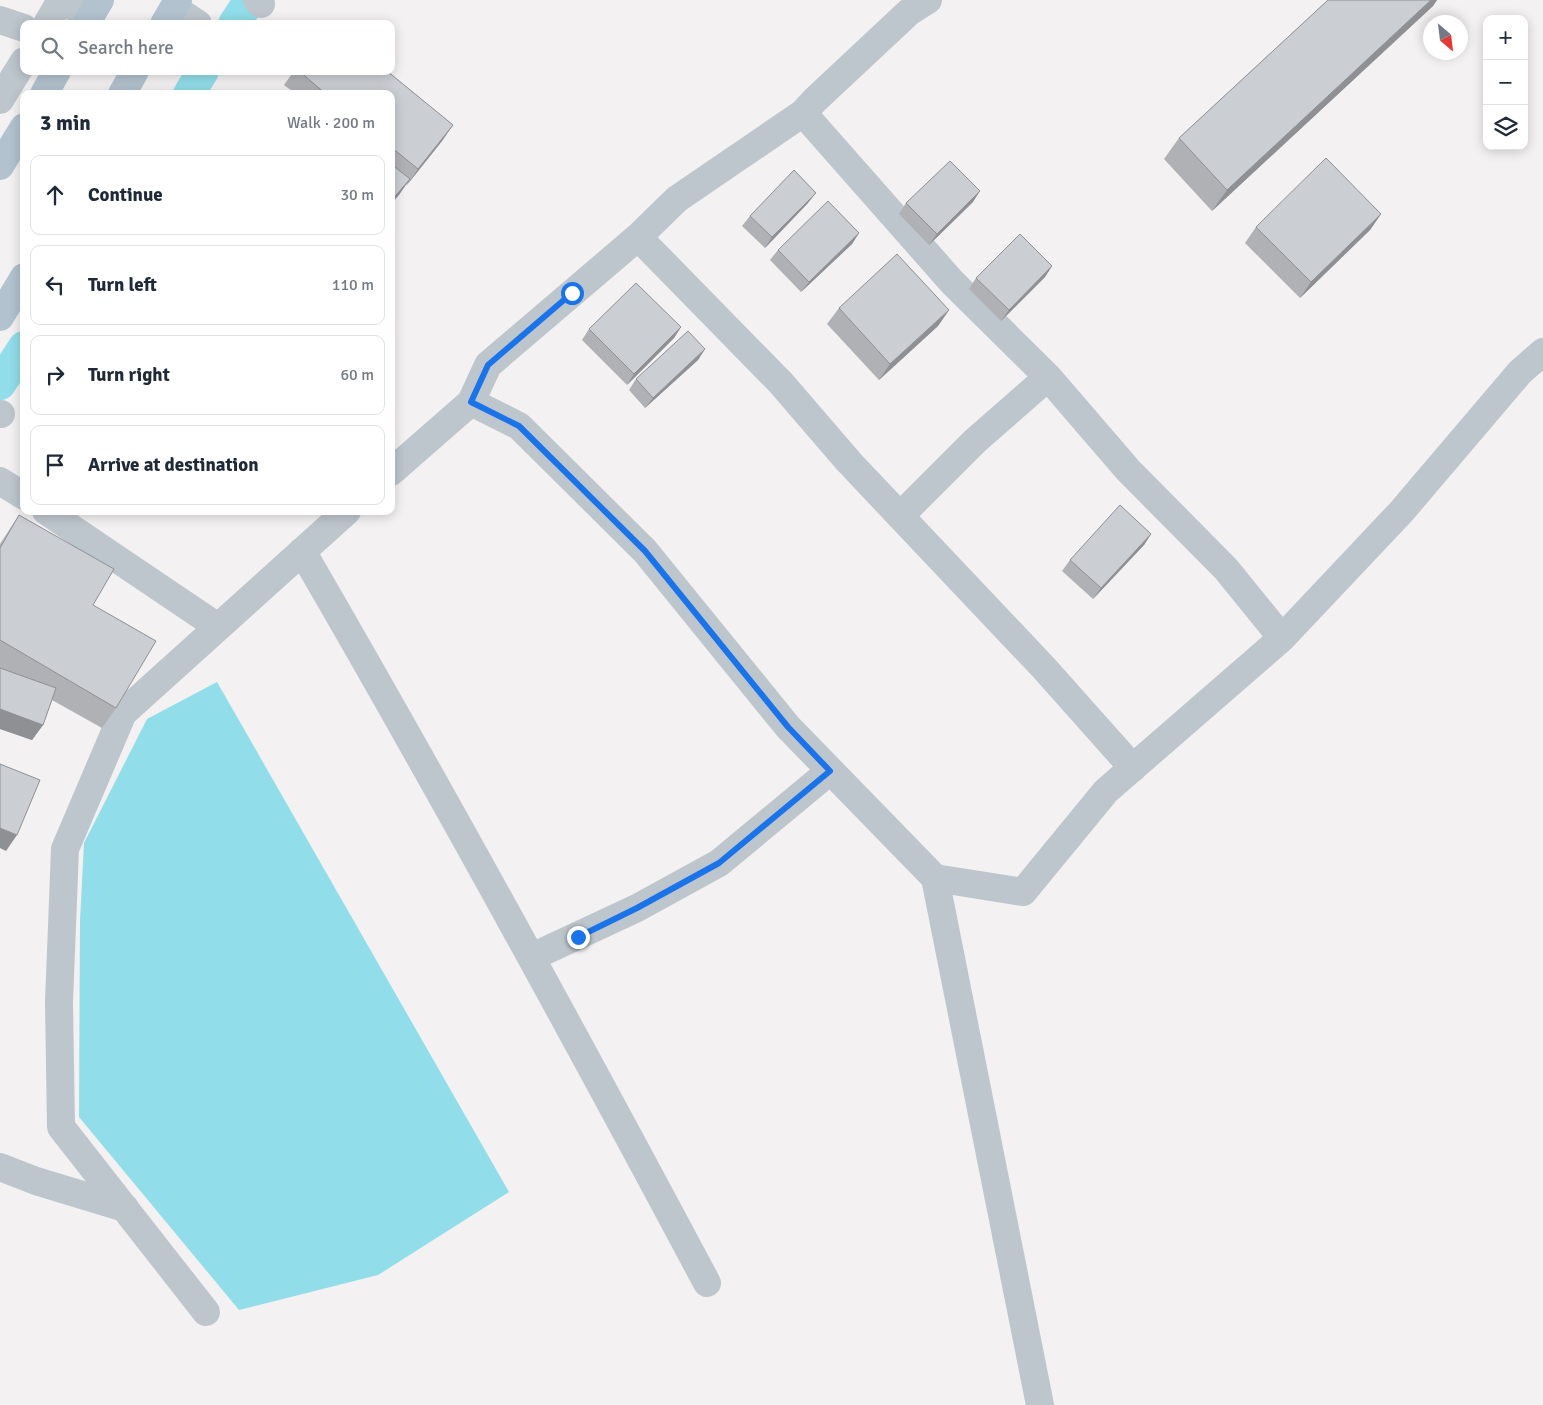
<!DOCTYPE html>
<html lang="en">
<head>
<meta charset="utf-8">
<style>
	:root { --surface:#fff; --page:#f2f2f3; --text:#1f2937; --muted:#747a83; --line:#e0e1e3 }
	body { margin:0; font-family:Signika,sans-serif; background:var(--page); color:var(--text) }
	.controls { position:absolute; right:15px; top:15px; display:grid; overflow:hidden; border-radius:10px; box-shadow:0 2px 12px #0003 }
	.controls button { width:45px; height:45px; display:grid; place-items:center; padding:0; border:0; border-bottom:1px solid var(--line); background:var(--surface); color:var(--text); font:25px sans-serif }
	.compass { position:absolute; left:1423px; top:15px; width:45px; height:45px; border-radius:50%; background:var(--surface); box-shadow:0 2px 12px #0003; rotate:152deg }
	.stop { position:absolute; width:15px; height:15px; margin:-11px; border:4px solid #1a73e8; border-radius:50%; background:#fff }
	.stop.end { background:#1a73e8; border-color:#fff; box-shadow:0 1px 5px #0008 }
	.list { margin:0; padding:0; list-style:none }
	h2 { display:flex; justify-content:space-between; align-items:center; height:65px; margin:0; padding:0 20px; font-size:21px }
	h2 small { font-size:16px; font-weight:400; color:var(--muted) }
	.list li { display:grid; grid-template-columns:32px 1fr auto; gap:15px; align-items:center; box-sizing:border-box; height:80px; margin:0 10px 10px; padding:0 10px; border:1px solid var(--line); border-radius:10px }
	.list b { display:block; font-size:19px; white-space:nowrap }
	.list em { font-size:16px; font-style:normal; color:var(--muted) }
	.icon { flex:none; width:28px; height:28px; fill:none; stroke:currentColor; stroke-width:2; stroke-linecap:round; stroke-linejoin:round }
	.map { position:relative; flex:none; width:1543px; height:1405px; overflow:hidden }
	.search { position:absolute; background:var(--surface); box-shadow:0 2px 12px #0003; left:20px; top:20px; width:375px; height:55px; display:flex; align-items:center; gap:12px; box-sizing:border-box; padding:0 18px; border-radius:10px; color:var(--muted); font-size:19px }
	.panel { position:absolute; background:var(--surface); box-shadow:0 2px 12px #0003; left:20px; top:90px; width:375px; height:425px; border-radius:10px }
	.map>svg:first-child { display:block }
	.water { fill:#91dde9 }
	.lines { fill:none; stroke-linecap:round; stroke-linejoin:round }
	.canal { stroke:#91dde9; stroke-width:32 }
	.minor { stroke:#bdc6cd; stroke-width:28 }
	.major { stroke:#b2c2ce; stroke-width:28 }
	.wall { fill:#afb1b5 }
	.shaded-wall { fill:#8e9094 }
	.building { fill:#cbced3; stroke:#8e9094 }
	.route { stroke:#1a73e8; stroke-width:6 }
</style>
</head>
<body>
<div class="map">
<svg width="1543" height="1405" viewBox="0 0 1543 1405">
	<rect width="100%" height="100%" fill="#f3f1f1"/>
	<path class="water" d="M 217,682 L 509,1192 L 378,1275 L 239,1310 L 79,1117 L 80,921 L 84,843 L 147,719 Z"/>
	<g class="lines">
		<path class="canal" d="M 234,24 L 250,0
			M 189,94 L 203,71
			M 0,384 L 24,347"/>
		<path class="minor" d="M 61,0 L 90,16
			M 257,0 L 261,4
			M 174,8 L 198,24
			M 0,20 L 24,28
			M 47,24 L 61,0
			M 0,100 L 24,61
			M 803,113 L 952,282 L 1048,377 L 1128,470 L 1226,569 L 1282,638
			M 638,237 L 781,383 L 849,462 L 1044,668 L 1133,768
			M 471,402 L 488,365 L 638,237 L 677,199 L 803,113 L 815,100 L 909,12 L 928,0
			M 0,414 L 1,414
			M 391,472 L 471,402 L 519,426 L 645,551 L 788,727 L 935,878 L 1023,892 L 1106,791 L 1282,638 L 1401,512 L 1520,372 L 1543,352
			M 0,481 L 24,496
			M 46,511 L 218,627
			M 900,516 L 975,441 L 1048,377
			M 302,551 C 442,792 576,1037 707,1283
			M 935,878 L 1040,1405
			M 532,957 L 637,908 L 719,863 L 830,771
			M 0,1167 L 36,1181 L 125,1208
			M 206,1312 L 61,1127 L 59,1002 L 65,849 L 123,713 L 347,511"/>
		<path class="major" d="M 86,24 L 100,0
			M 164,24 L 178,0
			M 44,94 L 57,71
			M 122,94 L 135,71
			M 0,166 L 24,127
			M 0,317 L 24,277"/>
	</g>
	<path class="wall" d="M 1328,0 L 1437,0 L 1433,6 L 1212,211 L 1164,159 L 1179,138 Z
		M 294,71 L 387,71 L 453,125 L 442,141 L 407,185 L 406,184 L 391,204 L 391,94 L 296,94 L 284,85 Z
		M 973,202 L 929,245 L 899,214 L 906,203 Z
		M 808,203 L 765,248 L 742,226 L 750,216 Z
		M 1381,214 L 1370,230 L 1300,298 L 1245,243 L 1256,227 Z
		M 859,233 L 852,244 L 801,292 L 770,260 L 778,250 Z
		M 1052,266 L 1045,277 L 1001,321 L 969,289 L 976,278 Z
		M 839,308 L 949,310 L 938,326 L 879,380 L 827,324 Z
		M 681,327 L 674,338 L 627,385 L 582,340 L 589,329 Z
		M 705,349 L 698,360 L 645,408 L 629,390 L 636,379 Z
		M 19,515 L 93,605 L 116,708 L 102,728 L 52,700 L 43,725 L 32,740 L 0,729 L 0,544 Z
		M 1151,534 L 1144,545 L 1093,599 L 1062,571 L 1070,560 Z"/>
	<path class="shaded-wall" d="M 1431,0 L 1437,0 L 1433,6 L 1212,211 L 1227,190 Z
		M 453,125 L 442,141 L 407,185 L 418,169 Z
		M 410,179 L 399,195 L 391,204 L 391,201 Z
		M 980,191 L 973,202 L 929,245 L 937,234 Z
		M 816,193 L 808,203 L 765,248 L 772,237 Z
		M 1381,214 L 1370,230 L 1300,298 L 1311,282 Z
		M 859,233 L 852,244 L 801,292 L 809,282 Z
		M 1052,266 L 1045,277 L 1001,321 L 1009,310 Z
		M 949,310 L 938,326 L 879,380 L 890,364 Z
		M 681,327 L 674,338 L 627,385 L 634,374 Z
		M 705,349 L 698,360 L 645,408 L 653,398 Z
		M 1151,534 L 1144,545 L 1093,599 L 1101,588 Z
		M 0,709 L 43,725 L 32,740 L 0,729 Z
		M 0,828 L 17,835 L 6,851 L 0,848 Z"/>
	<path class="building" d="M 1328,0 L 1431,0 L 1227,190 L 1179,138 Z
		M 299,71 L 387,71 L 453,125 L 418,169 L 391,147 L 391,94 L 326,94 Z
		M 1326,158 L 1381,214 L 1311,282 L 1256,227 Z
		M 950,161 L 980,191 L 937,234 L 906,203 Z
		M 391,164 L 410,179 L 391,201 Z
		M 794,170 L 816,193 L 772,237 L 750,216 Z
		M 828,201 L 859,233 L 809,282 L 778,250 Z
		M 1020,234 L 1052,266 L 1009,310 L 976,278 Z
		M 897,254 L 949,310 L 890,364 L 839,308 Z
		M 636,283 L 681,327 L 634,374 L 589,329 Z
		M 688,331 L 705,349 L 653,398 L 636,379 Z
		M 1120,505 L 1151,534 L 1101,588 L 1070,560 Z
		M 19,515 L 114,569 L 93,605 L 156,641 L 116,708 L 0,640 L 0,548 Z
		M 0,668 L 56,688 L 43,725 L 0,709 Z
		M 0,764 L 40,780 L 17,835 L 0,828 Z"/>
	<g class="lines">
		<path class="route" d="M 572,293 L 488,365 L 471,402 L 519,426 L 645,551 L 788,727 L 830,771 L 719,863 L 637,908 L 578,937"/>
	</g>
</svg>
<div class="controls">
<button>+</button>
<button>−</button>
<button><svg class="icon" aria-label="layers" viewBox="0 0 24 24"><path d="M12 4l9 5-9 5-9-5zM3 14l9 5 9-5"/></svg></button>
</div>
<svg class="compass" viewBox="-18 -18 36 36"><path d="M0-13l5 13h-10z" fill="#e53935"/><path d="M0 13l5-13h-10z" fill="#747a83"/></svg>
<div class="stop" style="left:572px;top:293px"></div>
<div class="stop end" style="left:578px;top:937px"></div>
<div class="search"><svg class="icon" aria-label="search" viewBox="0 0 24 24"><circle cx="10" cy="10" r="6"/><path d="M15 15l6 6"/></svg>Search here</div>
<section class="panel">
<h2>3 min<small>Walk · 200 m</small></h2>
<ul class="list">
<li><svg class="icon" aria-label="ahead" viewBox="0 0 24 24"><path d="M12 20V5M6 11l6-6 6 6"/></svg><div><b>Continue</b></div><em>30 m</em></li>
<li><svg class="icon" aria-label="left" viewBox="0 0 24 24"><path d="M17 20v-9H6M10 6l-5 5 5 5"/></svg><div><b>Turn left</b></div><em>110 m</em></li>
<li><svg class="icon" aria-label="right" viewBox="0 0 24 24"><path d="M7 20v-9h11M14 6l5 5-5 5"/></svg><div><b>Turn right</b></div><em>60 m</em></li>
<li><svg class="icon" aria-label="arrive" viewBox="0 0 24 24"><path d="M6 21V4h12l-3 4 3 4H6"/></svg><div><b>Arrive at destination</b></div></li>
</ul>
</section>
</div>
</body>
</html>
